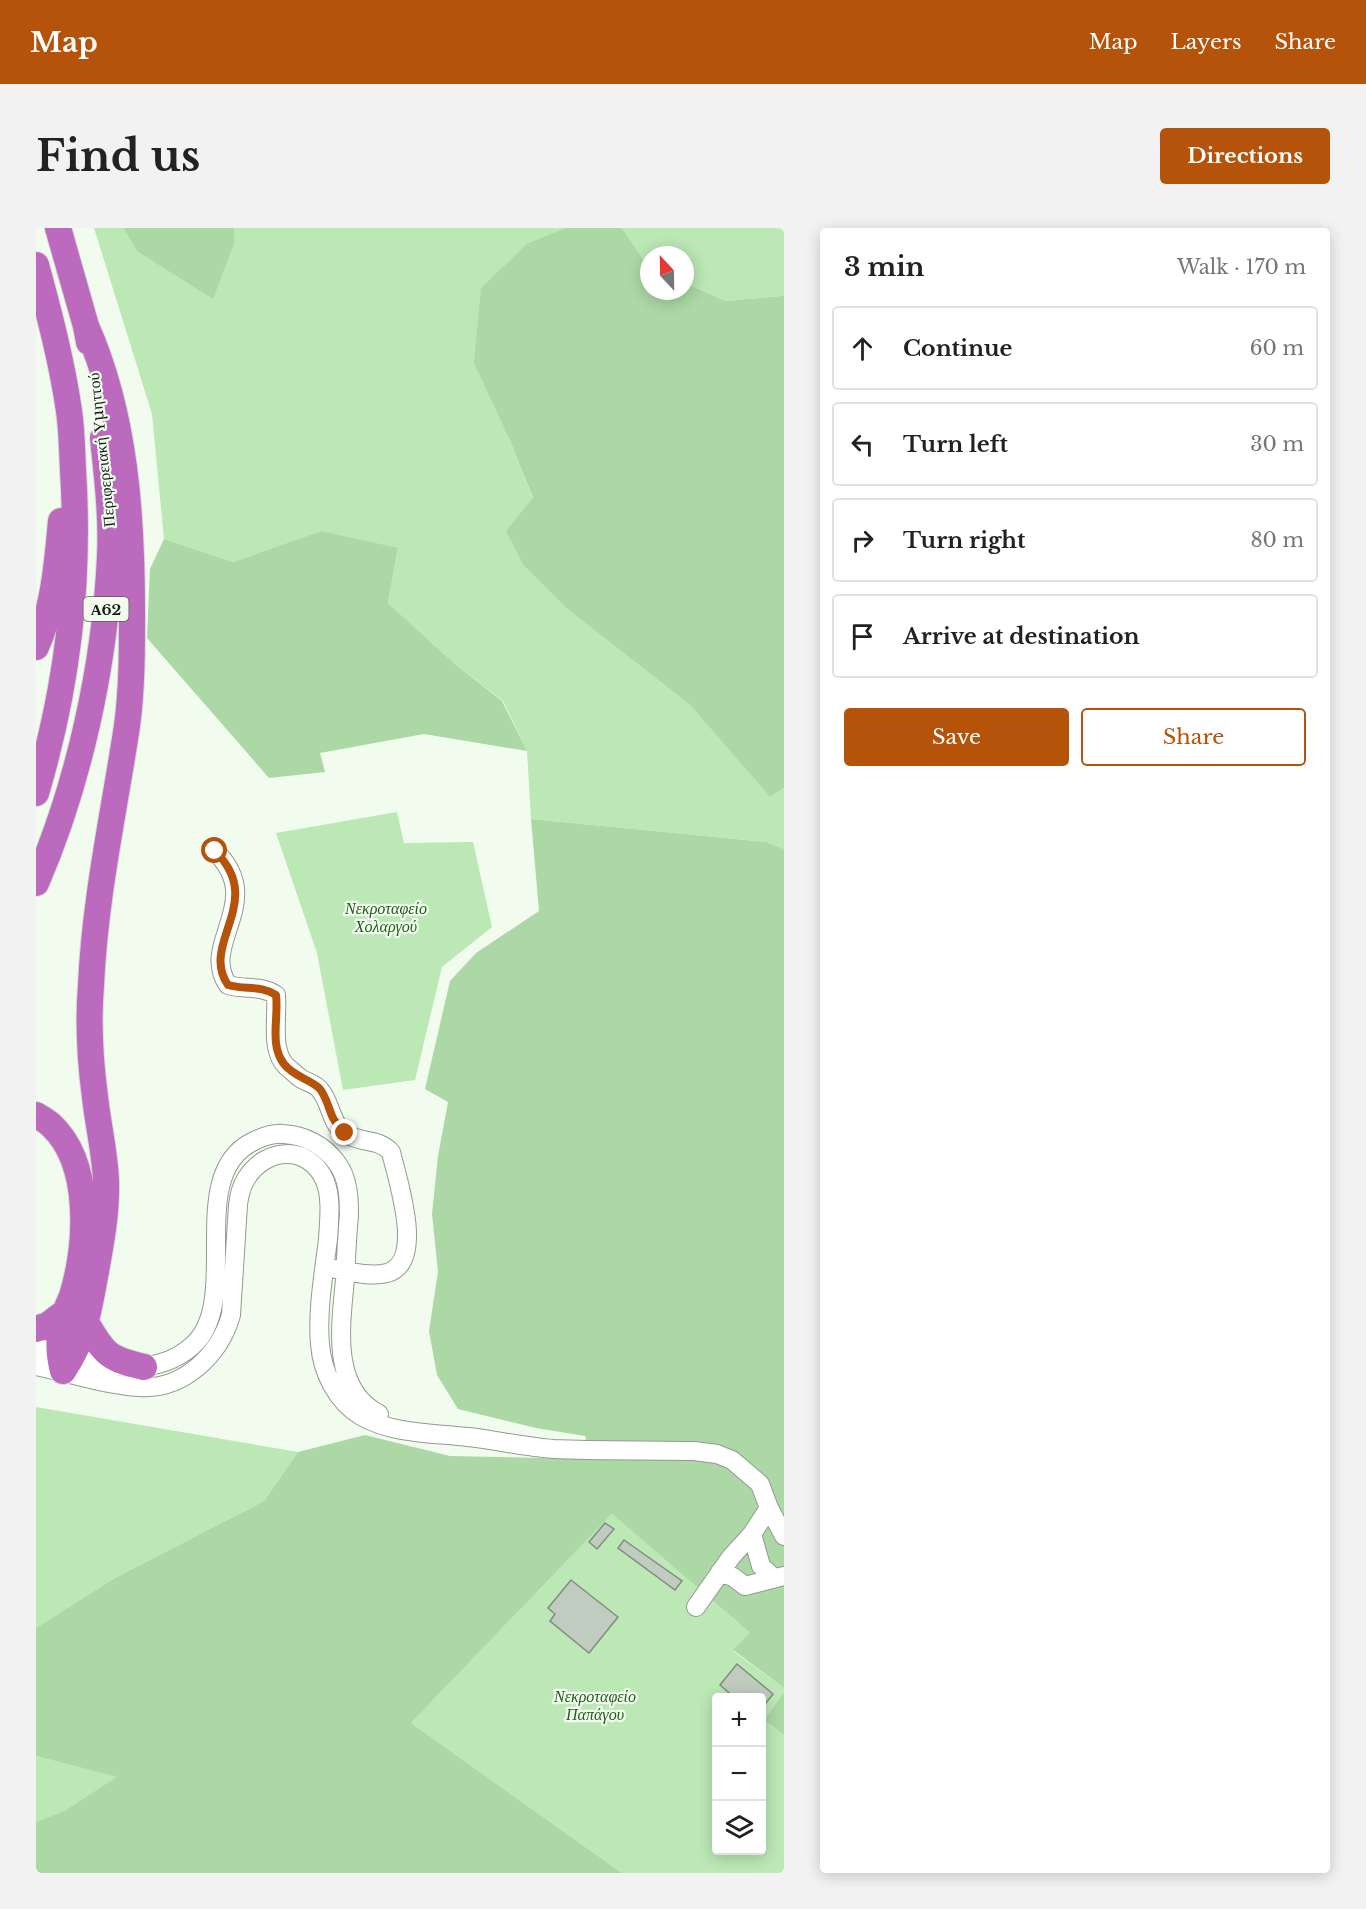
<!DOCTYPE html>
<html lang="en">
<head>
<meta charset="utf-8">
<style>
	:root { --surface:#fff; --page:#f2f2f2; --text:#222; --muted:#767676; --line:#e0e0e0; --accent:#b45309 }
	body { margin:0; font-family:"Libre Baskerville",serif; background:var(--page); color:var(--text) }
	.controls { position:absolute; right:18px; bottom:18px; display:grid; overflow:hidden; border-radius:6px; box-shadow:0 3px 15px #0003 }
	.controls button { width:54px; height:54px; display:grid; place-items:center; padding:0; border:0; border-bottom:2px solid var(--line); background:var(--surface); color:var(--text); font:30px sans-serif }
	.compass { position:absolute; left:604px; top:18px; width:54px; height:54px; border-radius:50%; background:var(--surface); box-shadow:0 3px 15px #0003; rotate:338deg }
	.stop { position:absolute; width:18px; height:18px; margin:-14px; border:4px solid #b45309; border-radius:50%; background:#fff }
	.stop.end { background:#b45309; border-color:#fff; box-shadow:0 2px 6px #0008 }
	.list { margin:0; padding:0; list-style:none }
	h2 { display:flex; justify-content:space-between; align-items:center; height:78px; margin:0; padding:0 24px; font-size:26px }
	h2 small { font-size:20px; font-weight:400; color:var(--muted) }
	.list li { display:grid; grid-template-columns:39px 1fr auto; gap:18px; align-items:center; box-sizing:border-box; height:84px; margin:0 12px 12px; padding:0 12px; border:2px solid var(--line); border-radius:6px }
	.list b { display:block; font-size:22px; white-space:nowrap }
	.list em { font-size:20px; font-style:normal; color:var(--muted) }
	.actions { display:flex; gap:12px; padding:18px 24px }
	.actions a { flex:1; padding:14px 0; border:2px solid var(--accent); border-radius:6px; text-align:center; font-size:21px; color:var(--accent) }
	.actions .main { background:var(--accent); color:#fff }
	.icon { flex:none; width:33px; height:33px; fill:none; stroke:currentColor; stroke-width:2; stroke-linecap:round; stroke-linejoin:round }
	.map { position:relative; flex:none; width:748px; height:1645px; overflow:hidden; border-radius:6px }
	header { display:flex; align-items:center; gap:36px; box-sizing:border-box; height:84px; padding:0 30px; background:var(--accent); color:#fff }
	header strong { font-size:28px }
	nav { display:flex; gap:33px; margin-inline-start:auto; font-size:21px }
	.intro { display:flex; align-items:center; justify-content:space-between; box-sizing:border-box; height:144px; padding:0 36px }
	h1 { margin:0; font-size:42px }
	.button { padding:15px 27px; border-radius:6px; background:var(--accent); color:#fff; font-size:21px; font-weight:700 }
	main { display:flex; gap:36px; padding:0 36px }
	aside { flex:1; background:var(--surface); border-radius:6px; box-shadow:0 3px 15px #0003 }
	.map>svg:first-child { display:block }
	.green { fill:#bbe8b5; fill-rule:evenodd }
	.forest { fill:#abd8a4 }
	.building { fill:#c1ccc0; stroke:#828c81; stroke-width:1.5 }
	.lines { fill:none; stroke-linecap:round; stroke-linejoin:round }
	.minor-casing { stroke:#919b8f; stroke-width:20 }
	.highway-casing { stroke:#dadbda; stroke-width:28 }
	.minor { stroke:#fff; stroke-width:18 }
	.highway { stroke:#bb6abd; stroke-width:26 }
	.route { stroke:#b45309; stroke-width:8 }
	.labels { text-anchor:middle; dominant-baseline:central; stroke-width:4.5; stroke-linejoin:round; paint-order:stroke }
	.shield { fill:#f1fcef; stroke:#595f58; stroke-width:1.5 }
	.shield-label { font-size:15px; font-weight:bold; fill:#181c17 }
	.street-label { font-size:16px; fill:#181c17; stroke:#f1fcef }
	.park-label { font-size:16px; font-style:italic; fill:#205b19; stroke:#f1fcef }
</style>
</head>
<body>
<header>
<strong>Map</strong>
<nav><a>Map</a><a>Layers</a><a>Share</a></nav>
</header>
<div class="intro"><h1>Find us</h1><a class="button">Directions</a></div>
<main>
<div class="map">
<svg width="748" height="1645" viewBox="0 0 748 1645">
	<rect width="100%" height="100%" fill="#f1fcef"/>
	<path class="green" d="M 58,0 L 87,0 L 101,23 L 199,13 L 198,0 L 529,0 L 492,15 L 473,210 L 497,271 L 488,338 L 530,380 L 654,477 L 734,569 L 748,560 L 748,621 L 730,614 L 495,591 L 491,523 L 467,473 L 420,437 L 352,375 L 362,321 L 285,303 L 197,334 L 128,311 L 116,186 Z
		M 586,0 L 748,0 L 748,66 L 746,68 L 690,73 L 649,55 L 649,27 L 613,27 L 613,40 Z
		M 361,584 L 368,615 L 437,614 L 456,699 L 406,739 L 379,852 L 307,862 L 281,725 L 240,605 Z
		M 0,1179 L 262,1224 L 228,1273 L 77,1351 L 0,1400 Z
		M 576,1286 L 715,1406 L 697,1423 L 748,1460 L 748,1464 L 728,1492 L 748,1507 L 748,1645 L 586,1645 L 375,1495 ZM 680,1470 L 726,1470 L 726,1622 L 680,1622 Z
		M 0,1528 L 82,1549 L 28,1583 L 0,1594 Z"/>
	<path class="forest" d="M 87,0 L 198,0 L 199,13 L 177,71 L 101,23 Z
		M 529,0 L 586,0 L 613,40 L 613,63 L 649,63 L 649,55 L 690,73 L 746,68 L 748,66 L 748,560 L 734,569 L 654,477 L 530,380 L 488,338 L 470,303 L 497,270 L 473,210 L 438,135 L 445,60 L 492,15 Z
		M 285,303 L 362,320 L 352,375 L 420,437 L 466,473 L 491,523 L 388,506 L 284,525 L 289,544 L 233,550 L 111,410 L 114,341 L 128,311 L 197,334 Z
		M 495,591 L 730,614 L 748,621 L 748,1460 L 697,1422 L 714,1405 L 576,1286 L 375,1495 L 586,1645 L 0,1645 L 0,1594 L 28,1583 L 81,1549 L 0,1528 L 0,1400 L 77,1351 L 228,1273 L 262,1224 L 329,1207 L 414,1228 L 556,1231 L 549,1208 L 500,1200 L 422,1181 L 401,1147 L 393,1103 L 402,1044 L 396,986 L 402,928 L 412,874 L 389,861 L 414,753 L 440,725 L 503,683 Z
		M 748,1464 L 748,1507 L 728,1492 Z"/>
	<path class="building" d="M 569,1295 L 578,1301 L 561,1321 L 553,1314 Z
		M 588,1312 L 646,1353 L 639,1362 L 582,1320 Z
		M 535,1352 L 582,1389 L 553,1425 L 514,1393 L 519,1386 L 512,1380 Z
		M 701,1436 L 737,1466 L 726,1480 L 726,1470 L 699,1470 L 684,1457 Z"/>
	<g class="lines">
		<g class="minor-casing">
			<path id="minor" d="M 179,623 C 231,674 163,715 192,757 C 209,762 225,757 240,767 C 242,788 234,822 250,838 C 255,842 260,847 264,850 C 270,854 280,856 284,862 C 295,874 294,895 309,905 C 324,916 341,909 355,924 C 361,951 390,1034 351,1045 C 335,1049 315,1044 300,1041
				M 0,1120 C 50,1132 112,1157 156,1118 C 208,1073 148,949 216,914 C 226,909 236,905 247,906 C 268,907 288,917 301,935 C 312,950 313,968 313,987 C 311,1008 310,1030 309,1051 C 305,1096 294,1161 343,1186
				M 0,1138 C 34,1145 69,1157 104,1159 C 148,1162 184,1126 195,1087 L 202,977 C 203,968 205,959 210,951 C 229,919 273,916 289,953 C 296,970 293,993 292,1011 C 288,1045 281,1082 284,1116 C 286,1143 300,1173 325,1188 C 356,1206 397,1205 432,1209 C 460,1212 489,1219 517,1221 C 564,1223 611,1222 658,1223 L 681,1226 L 696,1232 L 724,1256 L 733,1280 L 748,1308
				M 716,1306 L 725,1338 L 738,1350
				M 684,1344 L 697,1349 L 709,1358 L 748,1348
				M 660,1379 L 695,1329 L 716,1306 L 733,1280"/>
		</g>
		<g class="highway-casing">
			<path id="highway" d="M 22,0 L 50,98 L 53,114
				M 0,37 C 13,85 26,134 33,183 C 36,203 36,223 37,242 C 44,354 32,457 0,565
				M 0,419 C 18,379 21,336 25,293
				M 0,655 C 43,556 69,437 74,328 C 76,289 71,249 67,210
				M 0,887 C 5,890 11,893 15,897 C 57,936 51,1018 36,1068 C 34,1073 31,1079 29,1085 C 22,1104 22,1124 27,1143
				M 51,1096 C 69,1127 73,1131 108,1139
				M 0,1101 L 12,1097 L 28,1085
				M 27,1143 C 48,1111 51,1091 58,1054 C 64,1021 71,987 70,953 C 69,925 62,897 59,869 C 54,832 52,794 55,757 C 59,669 78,584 91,498 C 96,461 96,423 96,386 C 96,289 90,188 50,98"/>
		</g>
		<use href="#minor" class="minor"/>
		<use href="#highway" class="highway"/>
	</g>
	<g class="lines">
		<path class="route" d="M 179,623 C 231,674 163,715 192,757 C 209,762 225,757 240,767 C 243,789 233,817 248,836 C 257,848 273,851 283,860 C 290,867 293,882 297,890 C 300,896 305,900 309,905"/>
	</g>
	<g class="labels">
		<rect class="shield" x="47.5" y="369" width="45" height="24" rx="4.5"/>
		<g class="shield-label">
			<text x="70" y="381">Α62</text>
		</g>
		<g class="street-label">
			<text transform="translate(65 222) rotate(-96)">Περιφερειακή Υμηττού</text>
		</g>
		<g class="park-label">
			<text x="350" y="680">Νεκροταφείο<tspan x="350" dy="18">Χολαργού</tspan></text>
			<text x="559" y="1468">Νεκροταφείο<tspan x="559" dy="18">Παπάγου</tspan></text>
		</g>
	</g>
</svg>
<div class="controls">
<button>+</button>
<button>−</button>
<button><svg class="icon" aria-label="layers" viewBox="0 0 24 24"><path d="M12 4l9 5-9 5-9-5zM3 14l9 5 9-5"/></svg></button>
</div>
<svg class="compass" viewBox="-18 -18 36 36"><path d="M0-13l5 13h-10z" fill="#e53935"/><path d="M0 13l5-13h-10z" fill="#767676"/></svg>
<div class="stop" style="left:179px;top:623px"></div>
<div class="stop end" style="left:309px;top:905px"></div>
</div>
<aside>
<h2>3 min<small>Walk · 170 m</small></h2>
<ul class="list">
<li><svg class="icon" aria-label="ahead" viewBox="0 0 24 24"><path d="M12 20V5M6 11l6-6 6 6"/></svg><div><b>Continue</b></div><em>60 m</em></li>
<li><svg class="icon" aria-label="left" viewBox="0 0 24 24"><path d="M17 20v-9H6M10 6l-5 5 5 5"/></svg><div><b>Turn left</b></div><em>30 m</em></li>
<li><svg class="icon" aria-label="right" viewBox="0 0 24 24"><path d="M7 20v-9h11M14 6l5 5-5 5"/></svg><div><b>Turn right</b></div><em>80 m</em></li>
<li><svg class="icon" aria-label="arrive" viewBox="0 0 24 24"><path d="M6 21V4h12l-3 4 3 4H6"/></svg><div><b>Arrive at destination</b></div></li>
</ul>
<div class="actions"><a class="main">Save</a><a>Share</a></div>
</aside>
</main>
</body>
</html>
